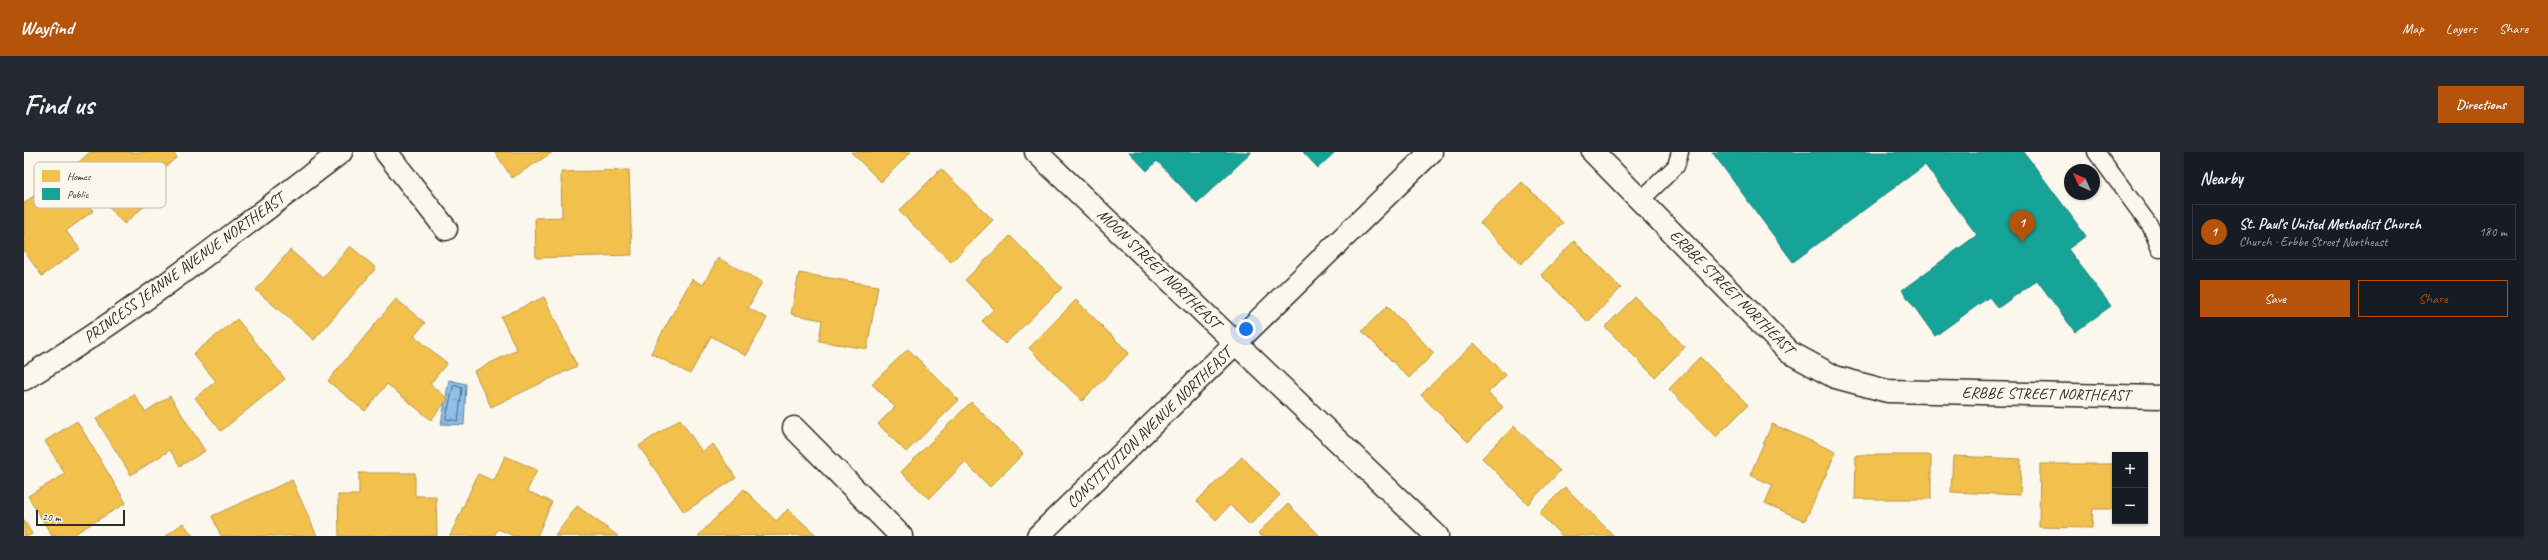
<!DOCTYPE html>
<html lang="en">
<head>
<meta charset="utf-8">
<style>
	:root { --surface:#171b24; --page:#242831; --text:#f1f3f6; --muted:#9ea1a6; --line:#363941; --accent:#b45309 }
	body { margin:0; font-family:Caveat,sans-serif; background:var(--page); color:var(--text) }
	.controls { position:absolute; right:12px; bottom:12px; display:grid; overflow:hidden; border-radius:0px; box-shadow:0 1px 3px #0004 }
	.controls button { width:36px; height:36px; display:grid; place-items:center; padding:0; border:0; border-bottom:1px solid var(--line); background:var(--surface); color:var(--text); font:20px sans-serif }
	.compass { position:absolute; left:2040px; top:12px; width:36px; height:36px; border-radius:50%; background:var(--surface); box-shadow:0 1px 3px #0004; rotate:315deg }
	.scale { position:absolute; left:12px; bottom:10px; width:89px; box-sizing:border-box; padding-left:4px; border:2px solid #2b2b2b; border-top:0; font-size:11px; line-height:14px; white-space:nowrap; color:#2b2b2b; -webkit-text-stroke:3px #fbf7ec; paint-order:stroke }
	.you { position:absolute; left:1222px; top:177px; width:14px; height:14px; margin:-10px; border:3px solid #fff; border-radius:50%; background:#1a73e8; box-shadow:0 0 0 6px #1a73e833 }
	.badge { display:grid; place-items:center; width:26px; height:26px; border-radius:50%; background:var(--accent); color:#fff; font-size:13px; font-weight:700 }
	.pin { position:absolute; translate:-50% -33px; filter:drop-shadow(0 1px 2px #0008) }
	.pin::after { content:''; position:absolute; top:21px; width:14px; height:12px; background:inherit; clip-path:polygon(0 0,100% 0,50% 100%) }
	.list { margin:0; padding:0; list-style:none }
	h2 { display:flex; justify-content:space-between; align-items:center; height:52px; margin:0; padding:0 16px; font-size:17px }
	h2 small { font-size:13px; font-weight:400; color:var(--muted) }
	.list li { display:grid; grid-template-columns:26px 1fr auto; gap:12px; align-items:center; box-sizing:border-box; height:56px; margin:0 8px 8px; padding:0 8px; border:1px solid var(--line); border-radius:0px }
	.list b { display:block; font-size:15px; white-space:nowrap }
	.list p { margin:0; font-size:13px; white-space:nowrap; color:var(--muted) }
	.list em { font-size:13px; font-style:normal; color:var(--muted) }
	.actions { display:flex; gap:8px; padding:12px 16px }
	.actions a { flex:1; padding:9px 0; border:1px solid var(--accent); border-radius:0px; text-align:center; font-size:14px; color:var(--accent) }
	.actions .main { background:var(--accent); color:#fff }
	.map { position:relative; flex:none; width:2136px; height:384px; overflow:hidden; border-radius:0px }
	header { display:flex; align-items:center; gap:24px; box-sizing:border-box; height:56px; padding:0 20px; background:var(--accent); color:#fff }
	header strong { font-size:19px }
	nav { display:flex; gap:22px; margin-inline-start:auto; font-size:14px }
	.intro { display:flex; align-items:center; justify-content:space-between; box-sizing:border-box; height:96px; padding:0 24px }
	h1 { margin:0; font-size:28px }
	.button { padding:10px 18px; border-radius:0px; background:var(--accent); color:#fff; font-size:14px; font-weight:700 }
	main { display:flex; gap:24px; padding:0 24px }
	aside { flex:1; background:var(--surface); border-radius:0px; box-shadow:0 1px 3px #0004 }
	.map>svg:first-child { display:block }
	.water { fill:url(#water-ripples); stroke:#65849d }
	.homes { fill:#f2c14e; stroke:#b69444 }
	.public { fill:#17a398; stroke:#1d7f77 }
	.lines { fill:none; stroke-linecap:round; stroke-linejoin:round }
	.shore { stroke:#526677; stroke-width:1 }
	.lane-casing { stroke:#2b2b2b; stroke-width:19 }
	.street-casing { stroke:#2b2b2b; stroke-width:25 }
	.secondary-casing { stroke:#2b2b2b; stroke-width:25 }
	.lane { stroke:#fbf7ec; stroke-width:16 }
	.street { stroke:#fbf7ec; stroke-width:22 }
	.secondary { stroke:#fbf7ec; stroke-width:22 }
	.labels { text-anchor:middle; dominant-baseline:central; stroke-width:4; stroke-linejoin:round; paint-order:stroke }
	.street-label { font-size:16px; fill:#2b2b2b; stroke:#fbf7ec }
	.key { fill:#fbf7ec; stroke:#bdbab2; stroke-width:1 }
	.key-label { font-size:11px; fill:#2b2b2b }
</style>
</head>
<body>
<header>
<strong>Wayfind</strong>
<nav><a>Map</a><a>Layers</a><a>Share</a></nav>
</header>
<div class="intro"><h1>Find us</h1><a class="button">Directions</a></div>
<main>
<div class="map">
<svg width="2136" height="384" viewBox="0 0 2136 384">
	<defs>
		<pattern id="water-ripples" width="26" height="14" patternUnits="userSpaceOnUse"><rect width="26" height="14" fill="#8cbfe9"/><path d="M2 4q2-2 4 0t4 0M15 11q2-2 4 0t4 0" fill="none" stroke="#79a4c8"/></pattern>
	</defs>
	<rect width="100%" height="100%" fill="#fbf7ec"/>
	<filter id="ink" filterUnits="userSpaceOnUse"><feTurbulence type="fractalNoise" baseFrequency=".025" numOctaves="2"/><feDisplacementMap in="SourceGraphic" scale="8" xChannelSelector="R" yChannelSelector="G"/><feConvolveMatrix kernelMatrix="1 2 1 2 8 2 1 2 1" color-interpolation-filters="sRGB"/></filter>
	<g filter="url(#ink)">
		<path class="water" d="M 425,228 L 442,232 L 440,273 L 417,272 Z"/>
		<path class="homes" d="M 66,0 L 148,0 L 153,5 L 114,38 L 125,50 L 100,72 L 49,15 Z
			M 471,0 L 529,0 L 488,26 Z
			M 827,0 L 887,0 L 857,30 Z
			M 917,17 L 969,68 L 927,110 L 875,59 Z
			M 605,18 L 608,103 L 512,106 L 511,66 L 538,65 L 537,20 Z
			M 41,21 L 69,59 L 42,79 L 56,97 L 18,124 L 0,99 L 0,51 Z
			M 1498,30 L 1539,71 L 1497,112 L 1456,71 Z
			M 986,84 L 1038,136 L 981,192 L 958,169 L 970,157 L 941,128 Z
			M 1550,89 L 1597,136 L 1564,170 L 1517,123 Z
			M 326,94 L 352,116 L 290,188 L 232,138 L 266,98 L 299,126 Z
			M 694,106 L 738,130 L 724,156 L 743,166 L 722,204 L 687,184 L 666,222 L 627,201 L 668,127 L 679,133 Z
			M 775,121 L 854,134 L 843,197 L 795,189 L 798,168 L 767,162 Z
			M 520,145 L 553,214 L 467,255 L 450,219 L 493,198 L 477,165 Z
			M 1611,145 L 1661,195 L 1631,225 L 1581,175 Z
			M 372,147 L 401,171 L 390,184 L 423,211 L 406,232 L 424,247 L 407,268 L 363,232 L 341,259 L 304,229 Z
			M 1052,148 L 1105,201 L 1058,249 L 1005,196 Z
			M 1363,154 L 1410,201 L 1385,226 L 1338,179 Z
			M 213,167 L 261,227 L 197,279 L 171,246 L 192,229 L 169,202 Z
			M 1450,191 L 1482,223 L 1464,241 L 1479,255 L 1444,290 L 1397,243 Z
			M 884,197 L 935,248 L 882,300 L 854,272 L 871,255 L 848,232 Z
			M 1676,205 L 1724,253 L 1692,285 L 1645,237 Z
			M 110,242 L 121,260 L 146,244 L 181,299 L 156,314 L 146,298 L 107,323 L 72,267 Z
			M 947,250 L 999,302 L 966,335 L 941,310 L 905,347 L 877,320 Z
			M 656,267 L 678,300 L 689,292 L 712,326 L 660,360 L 615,294 Z
			M 53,269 L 102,351 L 47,384 L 28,384 L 4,344 L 41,322 L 21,289 Z
			M 1748,272 L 1812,300 L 1781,369 L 1741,351 L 1749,333 L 1726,323 Z
			M 1490,274 L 1536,319 L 1504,352 L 1458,306 Z
			M 1832,303 L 1907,303 L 1907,347 L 1831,347 Z
			M 481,304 L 513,318 L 503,339 L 528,350 L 513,384 L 490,384 L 474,377 L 470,384 L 426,384 L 454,322 L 470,329 Z
			M 1929,304 L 1997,307 L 1996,343 L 1927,340 Z
			M 1218,305 L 1256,343 L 1226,373 L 1206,353 L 1192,368 L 1173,349 Z
			M 2016,312 L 2091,312 L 2091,357 L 2069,357 L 2068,376 L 2015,375 Z
			M 335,321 L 391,321 L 391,344 L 412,344 L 413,384 L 315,384 L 314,343 L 335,343 Z
			M 268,328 L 293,384 L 197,384 L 188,364 Z
			M 1541,335 L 1590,384 L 1538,384 L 1515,361 Z
			M 720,337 L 752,369 L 764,357 L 792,383 L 674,384 Z
			M 1264,352 L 1296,384 L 1237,384 L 1234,381 Z
			M 553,354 L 594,384 L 531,384 Z
			M 0,368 L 8,382 L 4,384 L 0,384 Z
			M 159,371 L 169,384 L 142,384 Z"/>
		<path class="public" d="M 1105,0 L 1227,0 L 1227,1 L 1173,51 L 1133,9 L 1123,19 Z
			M 1279,0 L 1311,0 L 1294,16 Z
			M 1688,0 L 2000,0 L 2062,84 L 2044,97 L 2087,154 L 2051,180 L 2013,128 L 1974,156 L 1965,145 L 1911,184 L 1878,138 L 1953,83 L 1901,13 L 1769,110 Z"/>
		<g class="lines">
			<path class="shore" d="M 430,233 L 438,236 L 434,269 L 422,267 Z"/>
			<g class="lane-casing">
				<path id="lane" d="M 2072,0 L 2127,75 L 2136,97
					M 1617,48 L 1652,14 L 1656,0"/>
			</g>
			<g class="street-casing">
				<path id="street" d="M 362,0 L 422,77
					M 1569,0 L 1765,200 L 1811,225 L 1863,239 L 2136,245
					M 0,227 C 112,160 213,79 317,0
					M 770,276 L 877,384"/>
			</g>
			<g class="secondary-casing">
				<path id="secondary" d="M 1012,0 L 1413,384
					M 1014,384 L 1407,0"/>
			</g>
			<use href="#lane" class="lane"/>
			<use href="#street" class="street"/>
			<use href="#secondary" class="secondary"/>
		</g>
	</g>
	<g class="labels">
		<g class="street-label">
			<text transform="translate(160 116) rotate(-36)">PRINCESS JEANNE AVENUE NORTHEAST</text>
			<text transform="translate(1135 117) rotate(44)">MOON STREET NORTHEAST</text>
			<text transform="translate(1708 140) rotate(45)">ERBBE STREET NORTHEAST</text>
			<text transform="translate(2022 242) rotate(1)">ERBBE STREET NORTHEAST</text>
			<text transform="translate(1125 276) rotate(-44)">CONSTITUTION AVENUE NORTHEAST</text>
		</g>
	</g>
	<rect x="10" y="10" width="132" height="46" rx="6" class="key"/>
	<rect x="18" y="18" width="18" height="12" fill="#f2c14e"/>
	<rect x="18" y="36" width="18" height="12" fill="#17a398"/>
	<g class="key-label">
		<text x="43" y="28">Homes</text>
		<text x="43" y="46">Public</text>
	</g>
</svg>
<div class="controls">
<button>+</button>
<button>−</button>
</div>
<svg class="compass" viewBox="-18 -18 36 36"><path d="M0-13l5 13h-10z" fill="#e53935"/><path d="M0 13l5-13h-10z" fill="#9ea1a6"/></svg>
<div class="scale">20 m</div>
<div class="you"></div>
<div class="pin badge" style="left:1998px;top:91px">1</div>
</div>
<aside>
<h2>Nearby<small></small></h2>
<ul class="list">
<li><span class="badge">1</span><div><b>St. Paul's United Methodist Church</b><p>Church · Erbbe Street Northeast</p></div><em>180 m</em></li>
</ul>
<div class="actions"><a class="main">Save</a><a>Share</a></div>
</aside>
</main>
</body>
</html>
